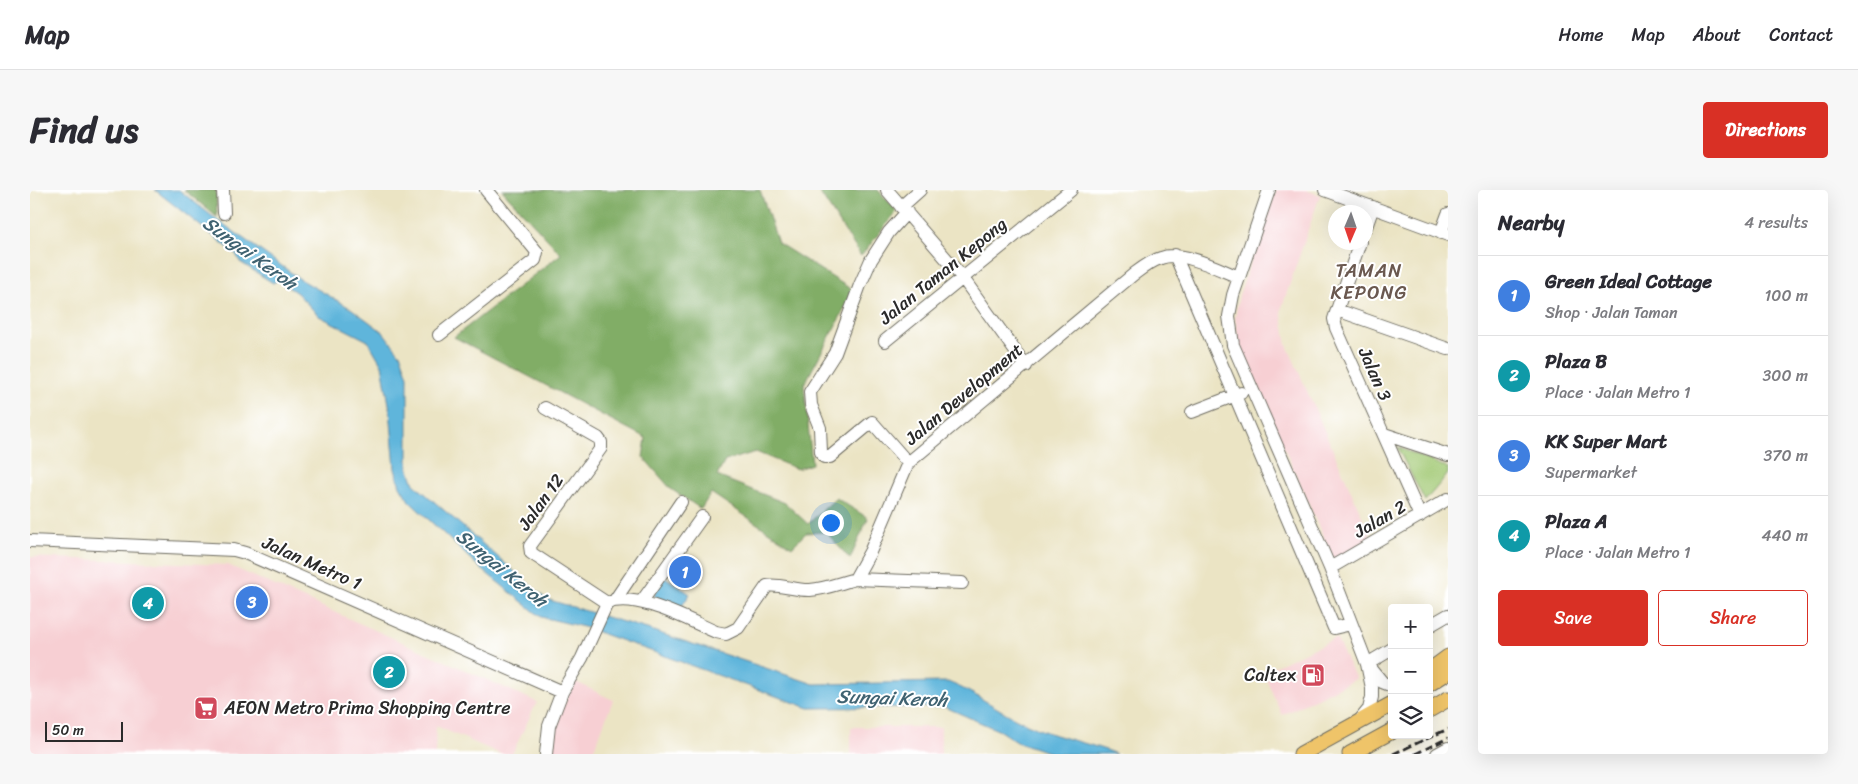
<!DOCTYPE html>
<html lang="en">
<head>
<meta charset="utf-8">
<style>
	:root { --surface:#fff; --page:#f7f7f7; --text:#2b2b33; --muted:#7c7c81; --line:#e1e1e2; --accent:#d93025 }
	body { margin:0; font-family:Sriracha,sans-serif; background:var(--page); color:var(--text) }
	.controls { position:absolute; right:15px; bottom:15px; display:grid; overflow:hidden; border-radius:5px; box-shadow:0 5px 20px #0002 }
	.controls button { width:45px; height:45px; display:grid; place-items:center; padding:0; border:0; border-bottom:1px solid var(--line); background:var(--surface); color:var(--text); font:25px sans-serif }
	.compass { position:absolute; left:1298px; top:15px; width:45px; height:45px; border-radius:50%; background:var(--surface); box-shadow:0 5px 20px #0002; rotate:182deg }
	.scale { position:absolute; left:15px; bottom:12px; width:78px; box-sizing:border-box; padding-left:5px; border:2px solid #2b2b2b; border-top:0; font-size:14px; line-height:18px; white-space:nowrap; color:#2b2b2b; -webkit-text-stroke:4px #fff; paint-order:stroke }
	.you { position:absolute; left:800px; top:332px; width:18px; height:18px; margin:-12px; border:4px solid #fff; border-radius:50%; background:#1a73e8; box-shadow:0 0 0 8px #1a73e833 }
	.badge { display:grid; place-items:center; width:32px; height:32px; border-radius:50%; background:var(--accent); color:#fff; font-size:16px; font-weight:700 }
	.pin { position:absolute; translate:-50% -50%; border:2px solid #fff; box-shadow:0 1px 5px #0006 }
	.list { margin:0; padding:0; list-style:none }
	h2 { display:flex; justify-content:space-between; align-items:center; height:65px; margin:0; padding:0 20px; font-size:21px }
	h2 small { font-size:16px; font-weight:400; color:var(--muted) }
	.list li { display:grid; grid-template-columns:32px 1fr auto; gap:15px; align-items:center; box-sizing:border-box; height:80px; padding:0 20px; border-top:1px solid var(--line) }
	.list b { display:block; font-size:19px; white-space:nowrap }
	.list p { margin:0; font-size:16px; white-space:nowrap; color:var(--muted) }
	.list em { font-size:16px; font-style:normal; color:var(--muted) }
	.actions { display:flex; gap:10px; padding:15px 20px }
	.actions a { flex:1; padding:11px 0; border:1px solid var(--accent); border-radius:5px; text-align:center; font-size:18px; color:var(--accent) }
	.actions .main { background:var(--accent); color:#fff }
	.icon { flex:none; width:28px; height:28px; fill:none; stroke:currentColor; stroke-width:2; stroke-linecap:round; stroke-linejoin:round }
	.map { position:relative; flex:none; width:1418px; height:564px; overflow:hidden; border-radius:5px }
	header { display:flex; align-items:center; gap:30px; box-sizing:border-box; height:70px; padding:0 25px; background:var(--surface); border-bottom:1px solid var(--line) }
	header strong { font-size:24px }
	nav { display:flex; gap:28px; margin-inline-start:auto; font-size:18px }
	.intro { display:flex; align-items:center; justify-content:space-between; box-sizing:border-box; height:120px; padding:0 30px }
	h1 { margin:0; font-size:35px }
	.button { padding:12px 22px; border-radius:5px; background:var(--accent); color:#fff; font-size:18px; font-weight:700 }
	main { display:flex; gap:30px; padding:0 30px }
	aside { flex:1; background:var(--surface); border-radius:5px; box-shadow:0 5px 20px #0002 }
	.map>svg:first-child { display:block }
	.built { fill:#f7cfd3 }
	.green { fill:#a2c974; stroke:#667a50 }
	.forest { fill:#81ad66; stroke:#566c48 }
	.water { fill:#5eb5db; stroke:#447083 }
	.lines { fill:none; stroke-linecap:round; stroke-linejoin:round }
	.minor-casing { stroke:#6e6c61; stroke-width:14 }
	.major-casing { stroke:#6e6c61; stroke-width:17 }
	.minor { stroke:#fff; stroke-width:12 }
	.major { stroke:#efc469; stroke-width:15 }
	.rail { stroke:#2b2b2b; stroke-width:3; stroke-dasharray:8 4; stroke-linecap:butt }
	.labels { text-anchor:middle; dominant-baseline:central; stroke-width:4; stroke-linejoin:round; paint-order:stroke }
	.street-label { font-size:18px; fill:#2b2b2b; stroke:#fff }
	.poi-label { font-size:18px; fill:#2b2b2b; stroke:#fff; text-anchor:end }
	.water-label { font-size:19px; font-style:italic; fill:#3f6271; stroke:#fff }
	.neighbourhood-label { font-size:19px; letter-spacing:1px; fill:#6a584f; stroke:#fff }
</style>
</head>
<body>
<header>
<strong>Map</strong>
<nav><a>Home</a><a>Map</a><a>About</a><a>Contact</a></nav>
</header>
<div class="intro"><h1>Find us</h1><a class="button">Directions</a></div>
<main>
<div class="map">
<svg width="1418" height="564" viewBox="0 0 1418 564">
	<rect width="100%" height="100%" fill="#fff"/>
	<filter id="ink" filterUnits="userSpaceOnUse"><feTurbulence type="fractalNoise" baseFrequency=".02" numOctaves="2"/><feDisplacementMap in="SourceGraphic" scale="10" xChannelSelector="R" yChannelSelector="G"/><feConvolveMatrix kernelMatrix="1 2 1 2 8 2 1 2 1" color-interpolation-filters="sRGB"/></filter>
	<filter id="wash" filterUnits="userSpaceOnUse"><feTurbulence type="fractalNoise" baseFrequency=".0096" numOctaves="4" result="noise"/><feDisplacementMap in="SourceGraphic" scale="20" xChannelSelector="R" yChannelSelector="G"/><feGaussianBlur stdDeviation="1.12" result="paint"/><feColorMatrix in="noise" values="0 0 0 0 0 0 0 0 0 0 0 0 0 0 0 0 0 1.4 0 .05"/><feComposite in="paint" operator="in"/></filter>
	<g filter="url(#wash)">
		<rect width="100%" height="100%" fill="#ebe4c4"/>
		<path class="built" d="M 1246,0 L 1276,0 L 1290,5 L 1251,120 L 1257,155 L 1342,349 L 1304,372 L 1209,155 L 1205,128 L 1209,105 Z
			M 0,367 L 198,375 L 507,512 L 482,564 L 471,564 L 406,536 L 405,564 L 0,564 Z
			M 1306,448 L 1326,489 L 1252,525 L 1233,482 Z
			M 544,491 L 583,510 L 562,564 L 521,564 L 522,538 Z
			M 821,537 L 911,537 L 911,564 L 821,564 Z"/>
		<path class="green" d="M 1367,257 L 1418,278 L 1418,284 L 1395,311 Z"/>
		<path class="forest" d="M 154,0 L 186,0 L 187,27 Z
			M 472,0 L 730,0 L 748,53 L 824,101 L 774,195 L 782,274 L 767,279 L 726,262 L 695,271 L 687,286 L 755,313 L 778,334 L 806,308 L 838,328 L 820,369 L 796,342 L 776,343 L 762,357 L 681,303 L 671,319 L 641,299 L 613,267 L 616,248 L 424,147 L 531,64 Z
			M 788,0 L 848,0 L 867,21 L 831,66 Z"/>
		<path class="water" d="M 125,0 L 149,0 L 182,26 L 270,89 L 322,119 L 353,142 L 371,165 L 378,186 L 378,277 L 384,294 L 516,409 L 617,439 L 784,494 L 918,492 C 949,504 975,526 1006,538 C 1032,549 1060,553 1086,564 L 1028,564 L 1018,562 L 987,552 L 970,541 L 915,517 L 779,518 L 554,437 L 511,427 L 449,377 L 379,311 L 370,296 L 365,279 L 360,220 L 352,175 L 338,151 L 289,126 L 267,103 L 248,90 L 243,93 L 210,72 L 206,64 Z
			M 635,387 L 660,404 L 649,420 L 629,413 L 624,404 Z"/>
	</g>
	<g filter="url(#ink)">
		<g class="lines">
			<g class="minor-casing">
				<path id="minor" d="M 193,0 L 194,23
					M 857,0 L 932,87 L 996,176
					M 1239,0 L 1203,105 L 1199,126 L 1203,155 L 1300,378 L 1337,474 L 1342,498 L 1342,507 L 1339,519 L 1330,530
					M 1295,0 L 1418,45
					M 871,17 L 890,0
					M 877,22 L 859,42 L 841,70 L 830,95 L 805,163 L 780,202 L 781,215 L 790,238 L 791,262 L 794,267 L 800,267 L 842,232 L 878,273
					M 1336,37 L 1343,17
					M 1411,43 L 1418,24
					M 1330,52 L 1304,129 L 1306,138 L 1390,326
					M 1145,65 L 1304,438 L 1321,434
					M 1307,120 L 1418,159
					M 409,145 L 505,70 L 507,62 L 456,0
					M 855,151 L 1041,0
					M 515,218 L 568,248 L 571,252 L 571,258 L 500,356 L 501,363 L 577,413
					M 1162,222 L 1211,203
					M 1354,244 L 1418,265
					M 0,351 L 204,360 L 215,363 L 532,502
					M 1300,378 L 1418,309
					M 825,389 L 932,393
					M 585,410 L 651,312
					M 612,411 L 672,327
					M 1399,436 L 1418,425
					M 1337,474 L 1362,459
					M 1339,476 L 1352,492 L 1362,496
					M 516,564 L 519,536 L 532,502 L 552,468 L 577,413 C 606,401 658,430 686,442 L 696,444 L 708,438 L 737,396 C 747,393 767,401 780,400 C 795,399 810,393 825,389 L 840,362 L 878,273 L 1104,84 C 1112,78 1121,71 1131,68 C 1152,60 1188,79 1209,87
					M 1407,564 L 1418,558"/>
			</g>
			<g class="major-casing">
				<path id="major" d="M 1399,481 L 1418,467
					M 1399,494 L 1418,482
					M 1399,520 L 1418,509
					M 1271,564 L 1362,514
					M 1320,564 L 1362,541"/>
			</g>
			<use href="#minor" class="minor"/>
			<use href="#major" class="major"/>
			<path class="rail" d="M 1363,564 L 1418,539
				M 1385,564 L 1418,548"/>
		</g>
	</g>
	<defs>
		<g id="fuel-square" transform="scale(1.25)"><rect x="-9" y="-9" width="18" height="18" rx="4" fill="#d1495b" stroke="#fff"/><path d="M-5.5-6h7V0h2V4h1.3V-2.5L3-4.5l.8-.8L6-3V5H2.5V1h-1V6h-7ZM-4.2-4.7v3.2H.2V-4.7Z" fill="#fff"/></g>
		<g id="supermarket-square" transform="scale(1.25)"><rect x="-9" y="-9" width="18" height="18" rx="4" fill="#d1495b" stroke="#fff"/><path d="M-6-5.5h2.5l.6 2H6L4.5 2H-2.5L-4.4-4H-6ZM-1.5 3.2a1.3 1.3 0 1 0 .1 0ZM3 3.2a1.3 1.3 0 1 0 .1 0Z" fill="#fff"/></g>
	</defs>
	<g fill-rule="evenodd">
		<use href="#fuel-square" x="1283" y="485"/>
		<use href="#supermarket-square" x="176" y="518"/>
	</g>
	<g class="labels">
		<g class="street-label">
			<text transform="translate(913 81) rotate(-39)">Jalan Taman Kepong</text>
			<text transform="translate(1345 184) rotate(66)">Jalan 3</text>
			<text transform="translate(934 204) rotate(-40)">Jalan Development</text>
			<text transform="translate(511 312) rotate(-54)">Jalan 12</text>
			<text transform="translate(1350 329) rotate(-30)">Jalan 2</text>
			<text transform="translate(282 373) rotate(24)">Jalan Metro 1</text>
		</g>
		<g class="poi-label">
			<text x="1266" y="485">Caltex</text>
			<text x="194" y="518" text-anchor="start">AEON Metro Prima Shopping Centre</text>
		</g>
		<g class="water-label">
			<text transform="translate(220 63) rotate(36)">Sungai Keroh</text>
			<text transform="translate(472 378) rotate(39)">Sungai Keroh</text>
			<text transform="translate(862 508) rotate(2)">Sungai Keroh</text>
		</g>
		<g class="neighbourhood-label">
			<text x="1339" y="80">TAMAN<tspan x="1339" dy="22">KEPONG</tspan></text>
		</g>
	</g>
</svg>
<div class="controls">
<button>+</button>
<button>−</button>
<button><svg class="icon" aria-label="layers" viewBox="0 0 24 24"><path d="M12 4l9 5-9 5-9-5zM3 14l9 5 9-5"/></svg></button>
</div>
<svg class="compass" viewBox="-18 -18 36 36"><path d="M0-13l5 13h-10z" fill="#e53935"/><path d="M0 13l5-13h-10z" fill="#7c7c81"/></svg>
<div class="scale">50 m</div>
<div class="you"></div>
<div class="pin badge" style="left:655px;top:382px;background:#3f7fe0">1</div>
<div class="pin badge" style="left:359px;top:482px;background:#0f9aa8">2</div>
<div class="pin badge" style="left:222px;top:412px;background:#3f7fe0">3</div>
<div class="pin badge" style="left:118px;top:413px;background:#0f9aa8">4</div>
</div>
<aside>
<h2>Nearby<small>4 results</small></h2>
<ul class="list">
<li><span class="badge" style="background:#3f7fe0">1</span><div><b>Green Ideal Cottage</b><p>Shop · Jalan Taman</p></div><em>100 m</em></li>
<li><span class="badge" style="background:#0f9aa8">2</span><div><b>Plaza B</b><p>Place · Jalan Metro 1</p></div><em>300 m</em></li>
<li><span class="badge" style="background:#3f7fe0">3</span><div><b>KK Super Mart</b><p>Supermarket</p></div><em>370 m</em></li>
<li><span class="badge" style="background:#0f9aa8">4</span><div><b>Plaza A</b><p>Place · Jalan Metro 1</p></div><em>440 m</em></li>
</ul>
<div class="actions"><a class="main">Save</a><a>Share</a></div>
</aside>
</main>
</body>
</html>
